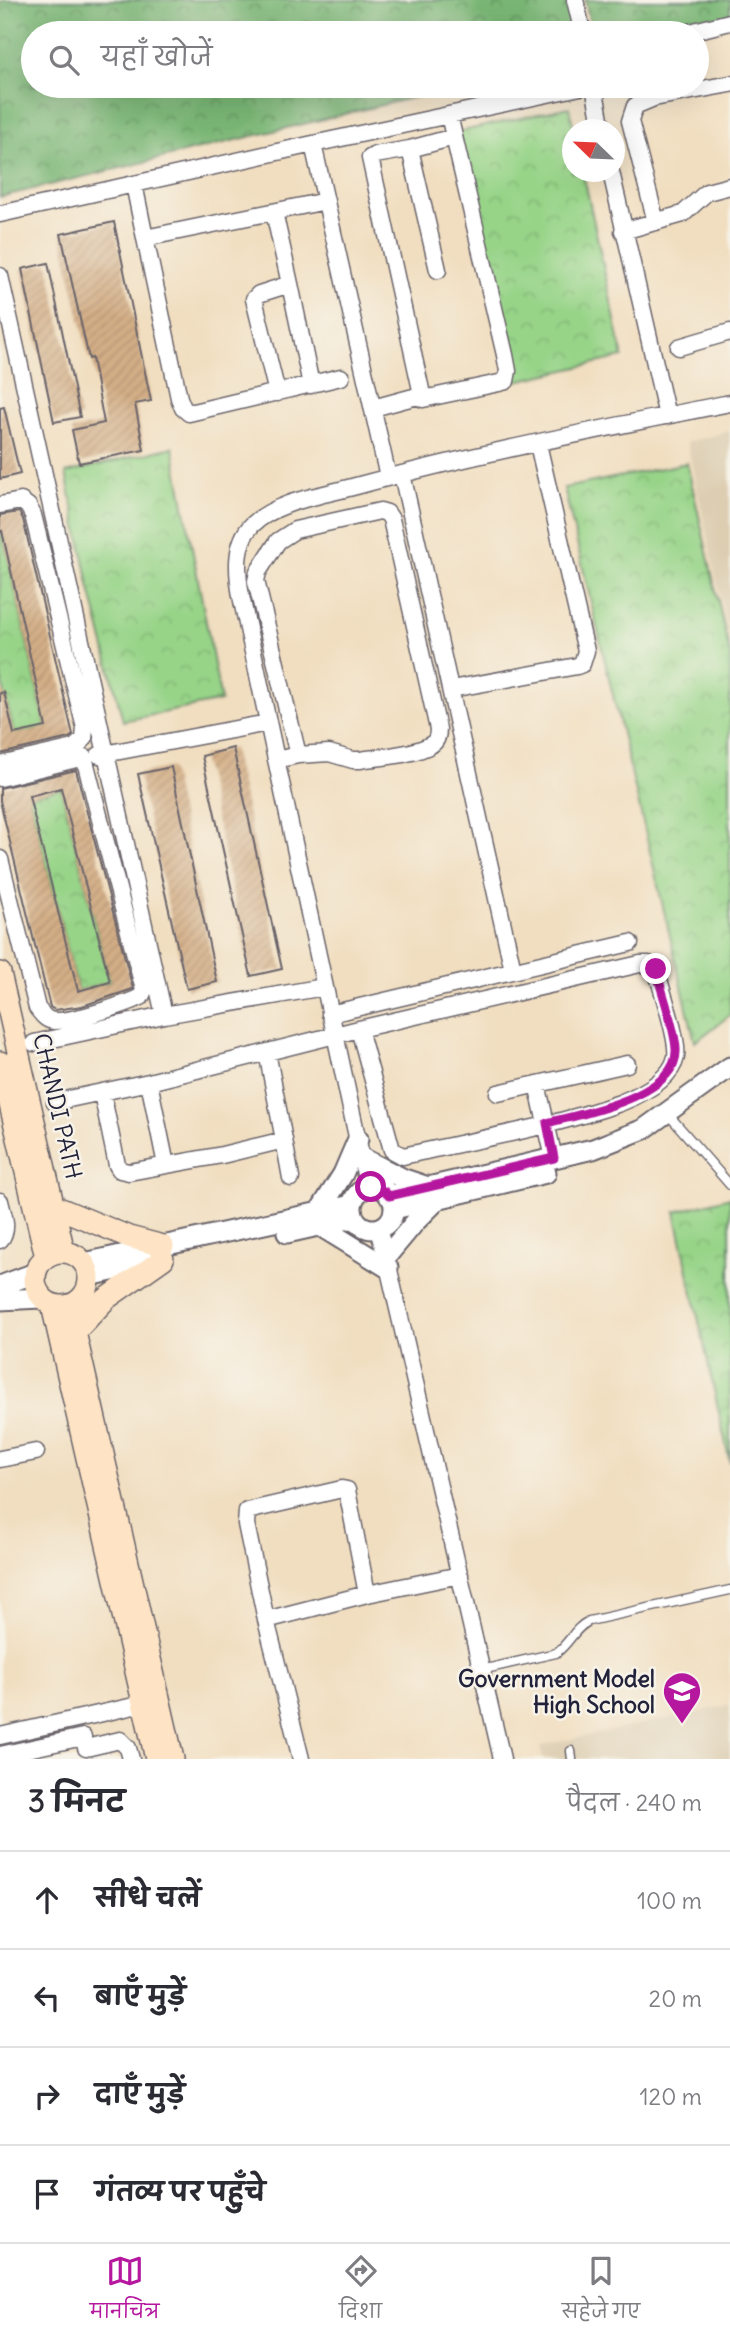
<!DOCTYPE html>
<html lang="hi">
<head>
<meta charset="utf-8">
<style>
	:root { --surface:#fff; --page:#f7f7f7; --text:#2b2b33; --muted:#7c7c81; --line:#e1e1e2; --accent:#b5179e }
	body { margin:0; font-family:Delius,"Playpen Sans Deva",sans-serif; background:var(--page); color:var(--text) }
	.compass { position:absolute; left:562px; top:119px; width:63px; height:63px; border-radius:50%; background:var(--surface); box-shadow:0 7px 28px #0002; rotate:293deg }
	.stop { position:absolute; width:21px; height:21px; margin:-16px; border:5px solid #b5179e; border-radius:50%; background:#fff }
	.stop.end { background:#b5179e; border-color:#fff; box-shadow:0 2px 7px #0008 }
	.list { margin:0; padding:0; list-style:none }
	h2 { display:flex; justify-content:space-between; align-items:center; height:91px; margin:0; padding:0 28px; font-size:30px }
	h2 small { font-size:23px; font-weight:400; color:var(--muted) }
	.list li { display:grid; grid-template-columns:46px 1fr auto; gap:21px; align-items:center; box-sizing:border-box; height:98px; padding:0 28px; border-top:2px solid var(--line) }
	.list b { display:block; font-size:26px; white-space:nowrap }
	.list em { font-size:23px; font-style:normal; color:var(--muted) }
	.icon { flex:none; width:38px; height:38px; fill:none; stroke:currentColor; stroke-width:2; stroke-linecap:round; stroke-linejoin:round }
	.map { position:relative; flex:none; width:730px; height:1759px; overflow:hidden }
	.search { position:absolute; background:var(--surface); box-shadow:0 7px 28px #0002; left:21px; right:21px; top:21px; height:77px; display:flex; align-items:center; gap:18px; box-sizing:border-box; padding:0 24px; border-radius:38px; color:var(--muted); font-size:26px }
	.sheet { height:483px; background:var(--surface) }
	nav { display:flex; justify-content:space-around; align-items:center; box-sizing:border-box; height:98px; border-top:2px solid var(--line); background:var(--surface); font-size:19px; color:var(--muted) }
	nav a { display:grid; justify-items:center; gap:4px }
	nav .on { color:var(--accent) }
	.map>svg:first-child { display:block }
	.built { fill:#ddceb2 }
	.forest { fill:url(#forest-crowns); stroke:#4e6c58; stroke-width:2 }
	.park { fill:url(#park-crowns); stroke:#5c7b62; stroke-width:2 }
	.building { fill:url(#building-hatch); fill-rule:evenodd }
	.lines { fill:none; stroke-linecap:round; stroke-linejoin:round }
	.service-casing { stroke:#6a646a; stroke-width:11 }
	.minor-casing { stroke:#6a646a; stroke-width:19 }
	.tertiary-casing { stroke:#6a646a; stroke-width:23 }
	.secondary-casing { stroke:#6a646a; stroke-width:24 }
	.service { stroke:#fff; stroke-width:8 }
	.minor { stroke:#fff; stroke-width:16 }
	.tertiary { stroke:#fff; stroke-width:19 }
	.secondary { stroke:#fee4c5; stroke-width:21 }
	.route { stroke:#b5179e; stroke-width:9 }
	.labels { text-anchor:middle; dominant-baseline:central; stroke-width:5; stroke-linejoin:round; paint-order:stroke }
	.street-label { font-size:23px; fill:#22223b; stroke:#f7f3e8 }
	.poi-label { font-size:23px; font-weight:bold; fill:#22223b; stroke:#f7f3e8; text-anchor:end }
</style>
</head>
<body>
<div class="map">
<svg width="730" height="1759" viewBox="0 0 730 1759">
	<defs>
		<pattern id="forest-crowns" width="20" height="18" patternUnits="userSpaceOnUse" patternTransform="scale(1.75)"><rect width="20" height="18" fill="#79b674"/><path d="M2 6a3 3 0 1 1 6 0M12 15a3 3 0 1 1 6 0" fill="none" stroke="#639460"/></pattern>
		<pattern id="park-crowns" width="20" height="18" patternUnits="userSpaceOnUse" patternTransform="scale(1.75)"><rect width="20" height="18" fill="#97d488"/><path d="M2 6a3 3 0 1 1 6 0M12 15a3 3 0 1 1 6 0" fill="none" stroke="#82b676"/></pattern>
		<pattern id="building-hatch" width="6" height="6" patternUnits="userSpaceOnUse" patternTransform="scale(1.75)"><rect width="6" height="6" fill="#d3ae86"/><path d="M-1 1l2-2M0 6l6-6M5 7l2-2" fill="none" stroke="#b59575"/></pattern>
	</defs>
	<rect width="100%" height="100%" fill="#f7f3e8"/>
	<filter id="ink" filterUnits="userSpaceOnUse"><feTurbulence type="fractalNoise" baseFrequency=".0143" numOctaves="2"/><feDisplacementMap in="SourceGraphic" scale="14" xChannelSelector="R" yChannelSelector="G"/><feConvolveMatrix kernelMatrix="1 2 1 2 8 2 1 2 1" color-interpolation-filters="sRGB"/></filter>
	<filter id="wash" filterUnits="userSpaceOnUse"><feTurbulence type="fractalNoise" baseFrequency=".00686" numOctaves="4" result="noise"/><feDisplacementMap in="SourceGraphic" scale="28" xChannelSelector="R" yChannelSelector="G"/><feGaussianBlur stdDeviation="1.57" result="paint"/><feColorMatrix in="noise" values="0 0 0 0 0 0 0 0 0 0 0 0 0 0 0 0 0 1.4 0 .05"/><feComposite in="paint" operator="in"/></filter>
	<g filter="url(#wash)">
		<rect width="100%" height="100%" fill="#f1dec0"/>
		<path class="built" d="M 730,431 L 730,642 L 687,442 Z
			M 730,1705 L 730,1759 L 543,1759 L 540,1746 Z"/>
		<path class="forest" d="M 6,0 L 571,0 L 580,33 L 33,33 L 33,86 L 461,86 L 0,197 L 0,2 Z
			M 585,0 L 730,0 L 730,20 L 673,33 L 592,33 Z"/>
		<path class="park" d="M 569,107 L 574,129 L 572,172 L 583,172 L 623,357 L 512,382 L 458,132 Z
			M 173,447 L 221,701 L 123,721 L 90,589 L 66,473 Z
			M 687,463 L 730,654 L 730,1015 L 695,1042 L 564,488 Z
			M 2,531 L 46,727 L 14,734 L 0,673 L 0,532 Z
			M 61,788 L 110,982 L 78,991 L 29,796 Z
			M 730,1197 L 730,1463 L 675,1212 Z"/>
		<g id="blocks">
			<path class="building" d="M 114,222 L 151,401 L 135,404 L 144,450 L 79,463 L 72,430 L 104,423 L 92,358 L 89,359 L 61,234 Z
				M 48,263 L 80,417 L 54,422 L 22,269 Z
				M 4,407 L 20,474 L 0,479 L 0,408 Z
				M 19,512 L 23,519 L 73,735 L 69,738 L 0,754 L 0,693 L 4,692 L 14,734 L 46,727 L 2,531 L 0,532 L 0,515 Z
				M 233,748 L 282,969 L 251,976 L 202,756 Z
				M 171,767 L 217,982 L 187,989 L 138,774 Z
				M 76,770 L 133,989 L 82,1006 L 55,1010 L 50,1007 L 0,801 L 0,788 ZM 61,788 L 110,982 L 78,991 L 29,796 Z"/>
		</g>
	</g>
	<g filter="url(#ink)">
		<use href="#blocks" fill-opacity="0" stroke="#6a646a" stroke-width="2"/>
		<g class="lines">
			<g class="service-casing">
				<path id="service" d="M 667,1113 L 730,1185
					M 481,1670 L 556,1653 C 571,1642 573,1629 589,1621 L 730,1590
					M 571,1751 L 572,1759"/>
			</g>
			<g class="minor-casing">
				<path id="minor" d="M 575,0 L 583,33
					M 686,33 L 730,22
					M 594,86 L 602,130
					M 449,115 L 505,355 L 508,371 L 506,381 L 499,383 L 423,399 L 370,158 L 375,155 L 410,149 L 454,137
					M 313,144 L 388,477
					M 410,149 L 438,270
					M 611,172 L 667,416
					M 134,184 L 145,238 L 326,201
					M 274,212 L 290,284
					M 0,214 L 313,144 L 585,86
					M 656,222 L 630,121 L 635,106 L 654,98 L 730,84
					M 623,231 L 683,214 L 707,192 L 730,186
					M 145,238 L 179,398 L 183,408 L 189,413 L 341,377
					M 0,276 L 164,1015
					M 679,347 L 730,332
					M 277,393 L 254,299 L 259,294 L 290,284 L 311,385
					M 373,408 L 421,395
					M 402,474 L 513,970
					M 0,505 L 21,501 L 28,506 L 33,515 L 85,728 L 84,739 L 74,748 L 0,765
					M 451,689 L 577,666 L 582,664 L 586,651 L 538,444
					M 99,755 L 268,723
					M 276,760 L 298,755 L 256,581 L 258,572 L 278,541 L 295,530 L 380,511 L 387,513 L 391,519 L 438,729 C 438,736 437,741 432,744 C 415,755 379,757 360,760 L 353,760 L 329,753 L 298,755
					M 0,778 L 84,757 L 144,990 L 141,997 C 124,1005 72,1022 54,1021 C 45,1020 42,1014 37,1008 L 0,859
					M 640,964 L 649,964 L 656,969 C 661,989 679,1039 676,1057 C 671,1080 640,1095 620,1103 C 553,1127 474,1140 403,1156 L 392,1150 L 359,1029 Z
					M 330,1014 L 630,943
					M 34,1043 L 164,1015 L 324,987
					M 149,1082 L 166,1165
					M 537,1084 L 554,1158
					M 102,1093 L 117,1165 L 120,1170 L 129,1172 L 222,1155 L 284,1140 L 267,1052
					M 498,1093 L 627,1064
					M 55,1102 L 149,1082 L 359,1029
					M 284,1140 L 291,1178
					M 368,1188 L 241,596 C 237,573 234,543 252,525 C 279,500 321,496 356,486 C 479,453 605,428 730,403
					M 0,1201 C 3,1215 10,1228 0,1240
					M 378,1229 L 386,1257 L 502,1759
					M 0,1459 L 36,1452
					M 266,1620 L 367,1594
					M 0,1736 L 143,1704
					M 86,1748 L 120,1740 L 128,1748 L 131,1759
					M 0,1755 L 83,1737
					M 301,1759 L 266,1620 L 246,1524 L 247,1511 L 342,1489 L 347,1490 L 367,1594 L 460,1575"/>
			</g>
			<g class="tertiary-casing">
				<path id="tertiary" d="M 362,1158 L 404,1179 L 428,1187
					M352 1208a21 21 0 1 1 42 0a21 21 0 1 1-42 0Z
					M 389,1196 L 593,1149 L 644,1129 L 730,1067
					M 394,1209 L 546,1173
					M 319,1212 L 343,1174 L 358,1139
					M 320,1226 L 388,1268
					M 287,1233 L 354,1218
					M 386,1257 L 416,1221 L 438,1199
					M 84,1263 L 352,1205
					M 89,1276 L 148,1263
					M 0,1286 L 35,1273
					M 0,1300 L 41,1298"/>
			</g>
			<g class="secondary-casing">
				<path id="secondary" d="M 0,973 L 64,1252
					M 0,1062 L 46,1257
					M 54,1206 L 129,1237 L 163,1246
					M35 1279a27 27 0 1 1 54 0a27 27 0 1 1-54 0Z
					M 52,1305 L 156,1759
					M 69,1306 L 173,1759
					M 75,1332 L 106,1299 L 163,1259"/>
			</g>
			<use href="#service" class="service"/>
			<use href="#minor" class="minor"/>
			<use href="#tertiary" class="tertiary"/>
			<use href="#secondary" class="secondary"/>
		</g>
	</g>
	<g class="lines" filter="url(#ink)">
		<path class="route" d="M 371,1187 L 384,1191 L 389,1196 L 554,1158 L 547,1123 C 581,1114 679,1096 676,1049 C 675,1028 661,991 656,969"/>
	</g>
	<defs>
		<g id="school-pin" transform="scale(2.0125)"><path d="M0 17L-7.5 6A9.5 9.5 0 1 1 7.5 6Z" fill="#b5179e" stroke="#f7f3e8"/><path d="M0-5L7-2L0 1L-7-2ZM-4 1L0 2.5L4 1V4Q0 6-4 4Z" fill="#fff"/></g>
	</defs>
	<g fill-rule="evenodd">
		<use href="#school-pin" x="682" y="1691"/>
	</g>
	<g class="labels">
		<g class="street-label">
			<text transform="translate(58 1106) rotate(77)">CHANDI PATH</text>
		</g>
		<g class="poi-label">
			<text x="655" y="1678">Government Model<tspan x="655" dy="26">High School</tspan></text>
		</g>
	</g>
</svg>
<svg class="compass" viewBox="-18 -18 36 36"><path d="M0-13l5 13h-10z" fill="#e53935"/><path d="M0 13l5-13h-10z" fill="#7c7c81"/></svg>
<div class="stop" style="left:371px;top:1187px"></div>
<div class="stop end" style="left:656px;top:969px"></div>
<div class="search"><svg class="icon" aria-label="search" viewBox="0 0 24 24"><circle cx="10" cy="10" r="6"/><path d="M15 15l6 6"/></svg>यहाँ खोजें</div>
</div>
<section class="sheet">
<h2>3 मिनट<small>पैदल · 240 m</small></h2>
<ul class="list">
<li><svg class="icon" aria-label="ahead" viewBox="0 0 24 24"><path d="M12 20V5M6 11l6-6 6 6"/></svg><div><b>सीधे चलें</b></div><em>100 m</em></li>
<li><svg class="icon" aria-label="left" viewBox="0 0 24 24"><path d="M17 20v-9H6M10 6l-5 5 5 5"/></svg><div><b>बाएँ मुड़ें</b></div><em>20 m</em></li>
<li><svg class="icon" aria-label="right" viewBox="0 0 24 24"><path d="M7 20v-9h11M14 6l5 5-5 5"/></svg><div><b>दाएँ मुड़ें</b></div><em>120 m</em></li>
<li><svg class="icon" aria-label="arrive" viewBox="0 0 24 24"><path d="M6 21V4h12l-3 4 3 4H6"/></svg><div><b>गंतव्य पर पहुँचे</b></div></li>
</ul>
</section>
<nav>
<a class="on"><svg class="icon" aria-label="map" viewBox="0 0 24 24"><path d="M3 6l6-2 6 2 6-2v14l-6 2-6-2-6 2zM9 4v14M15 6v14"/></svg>मानचित्र</a>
<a><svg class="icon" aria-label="directions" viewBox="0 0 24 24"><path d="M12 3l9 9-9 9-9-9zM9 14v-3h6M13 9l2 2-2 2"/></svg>दिशा</a>
<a><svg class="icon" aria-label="saved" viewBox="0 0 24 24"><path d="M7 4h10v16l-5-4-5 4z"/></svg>सहेजे गए</a>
</nav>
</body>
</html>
